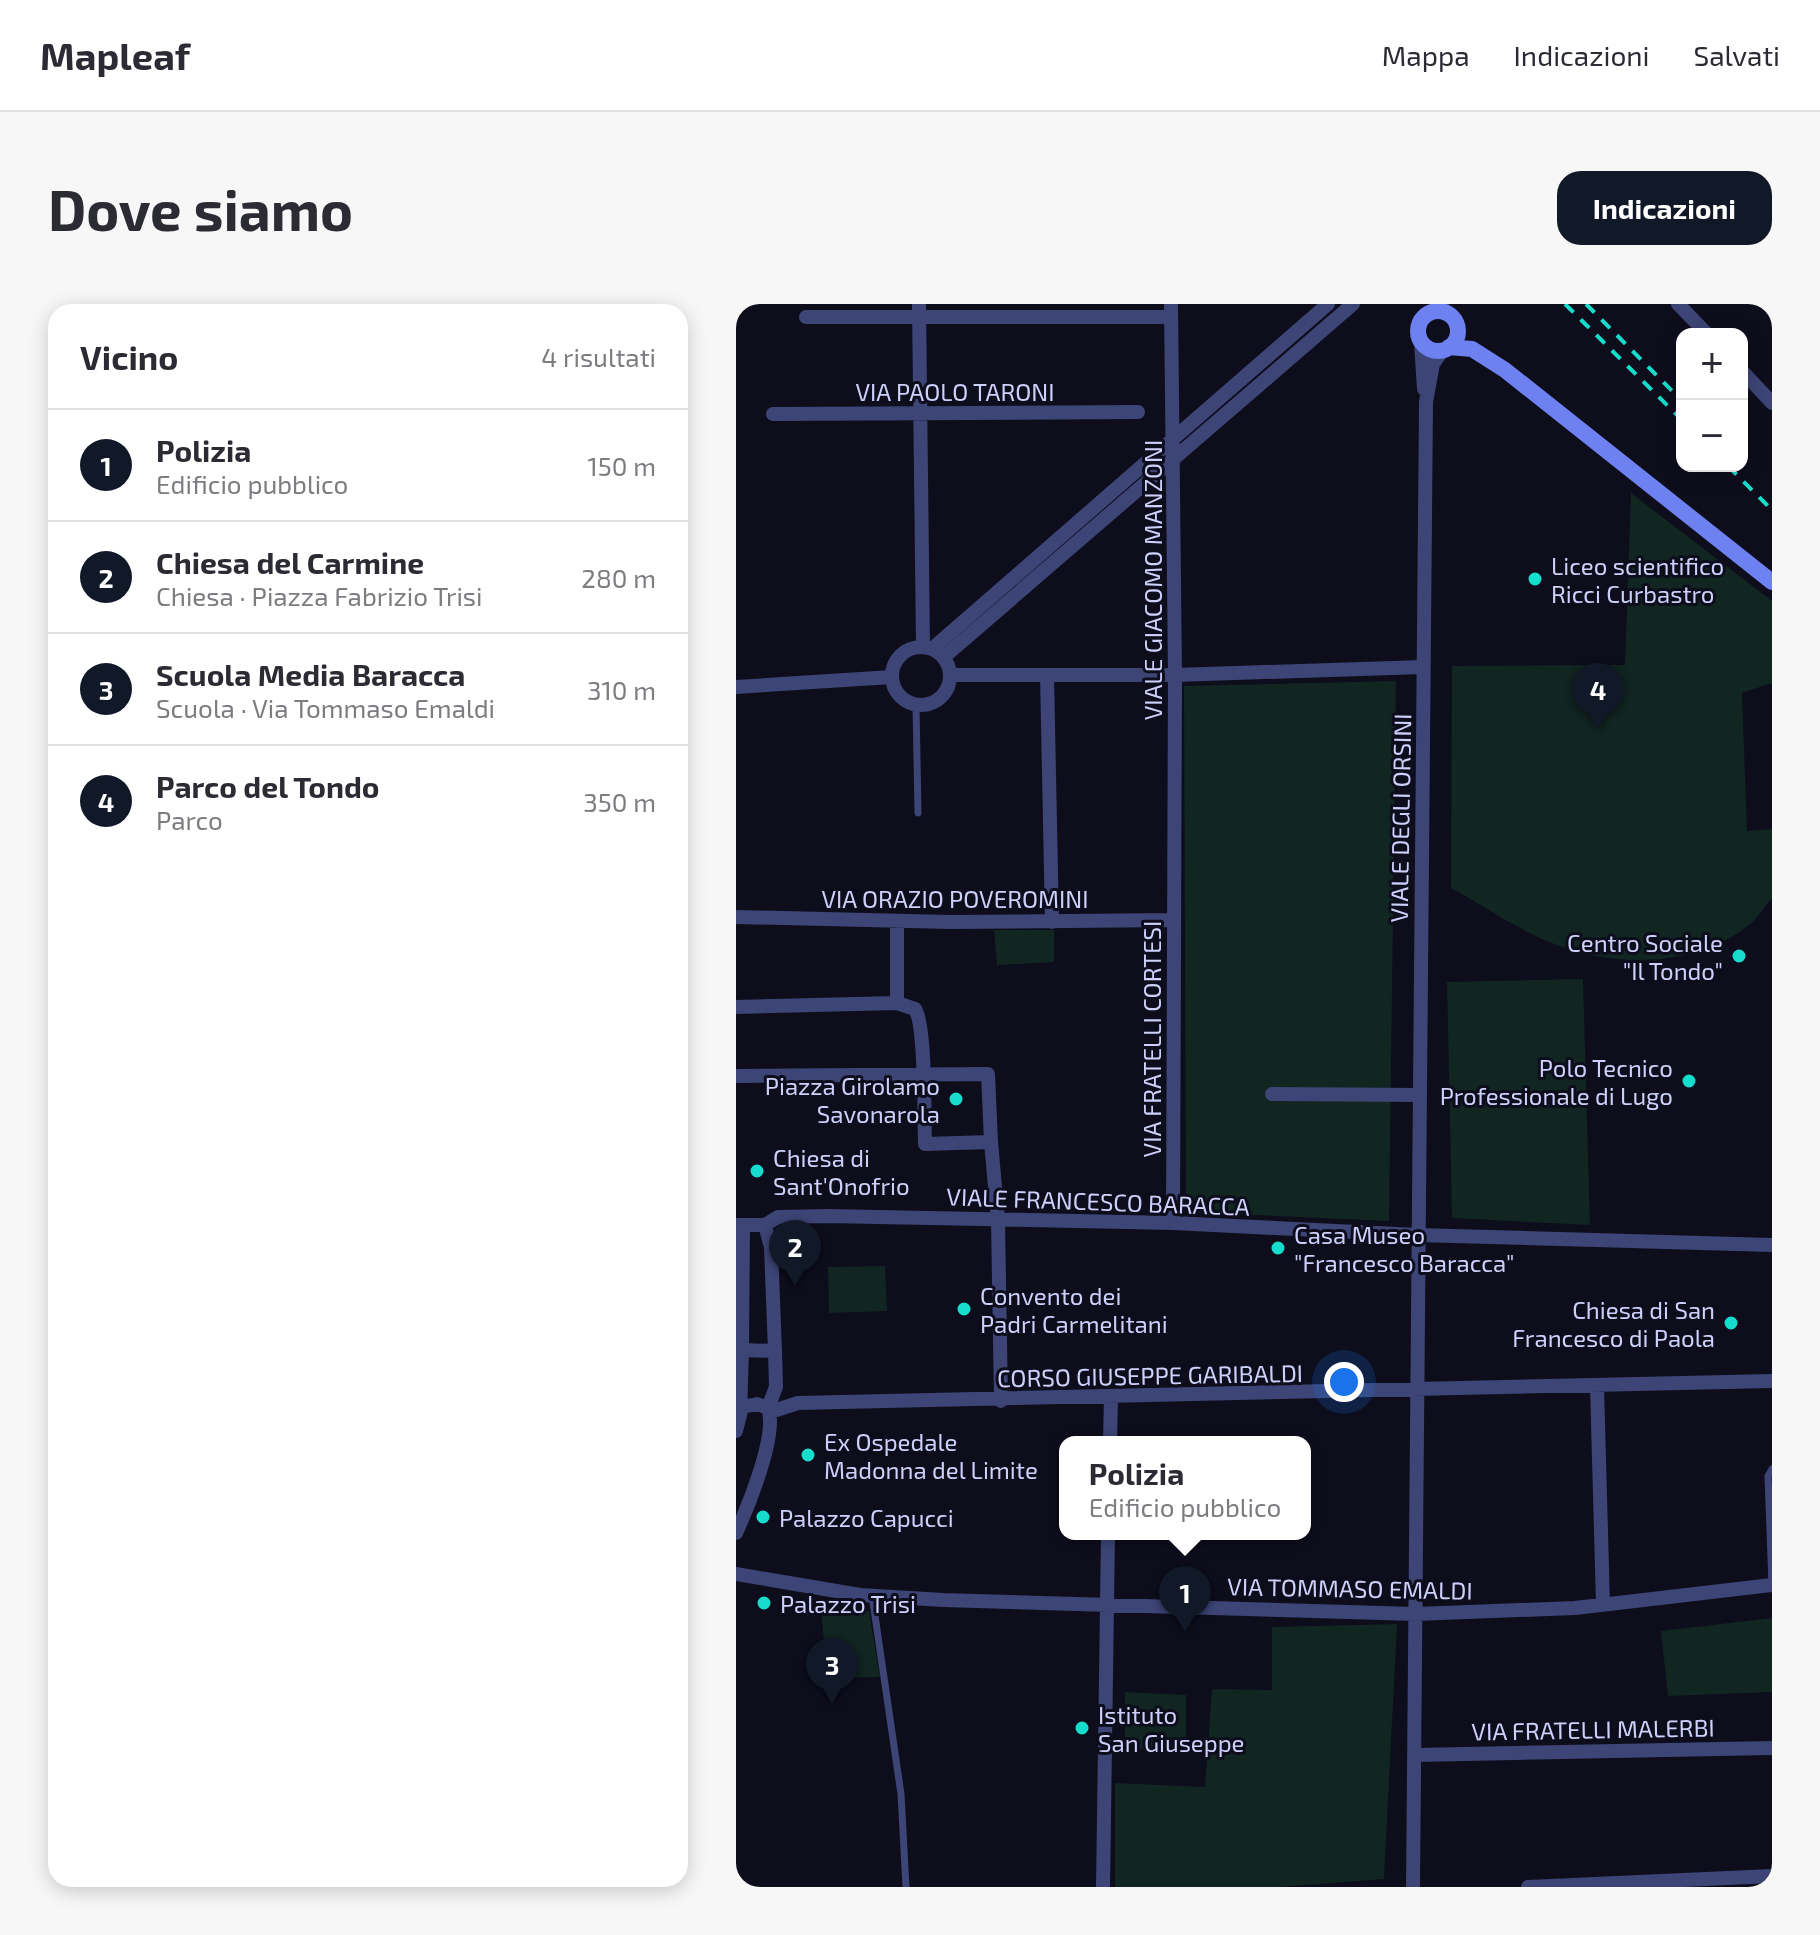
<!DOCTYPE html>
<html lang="it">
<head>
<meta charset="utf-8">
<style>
	:root { --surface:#fff; --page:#f7f7f7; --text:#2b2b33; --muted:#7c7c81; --line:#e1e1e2; --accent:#111827 }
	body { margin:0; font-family:"Exo 2",sans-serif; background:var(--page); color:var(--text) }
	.controls { position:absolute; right:24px; top:24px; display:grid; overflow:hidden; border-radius:16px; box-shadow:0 4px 20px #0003 }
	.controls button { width:72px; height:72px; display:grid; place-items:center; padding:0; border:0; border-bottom:2px solid var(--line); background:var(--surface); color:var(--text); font:40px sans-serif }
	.you { position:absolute; left:608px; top:1078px; width:28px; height:28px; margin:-20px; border:6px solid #fff; border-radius:50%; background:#1a73e8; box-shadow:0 0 0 12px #1a73e833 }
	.badge { display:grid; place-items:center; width:52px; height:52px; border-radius:50%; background:var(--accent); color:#fff; font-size:26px; font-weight:700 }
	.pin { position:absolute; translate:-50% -66px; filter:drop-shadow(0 2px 4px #0008) }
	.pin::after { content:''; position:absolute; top:42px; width:28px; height:24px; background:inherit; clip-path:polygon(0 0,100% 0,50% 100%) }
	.popup { position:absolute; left:323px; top:1132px; width:252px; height:104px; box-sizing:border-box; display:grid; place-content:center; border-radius:16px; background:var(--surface); filter:drop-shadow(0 2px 6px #0005); font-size:26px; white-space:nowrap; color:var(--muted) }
	.popup b { font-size:30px; color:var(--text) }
	.popup::after { content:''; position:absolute; left:50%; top:100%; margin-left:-16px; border:16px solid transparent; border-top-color:var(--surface) }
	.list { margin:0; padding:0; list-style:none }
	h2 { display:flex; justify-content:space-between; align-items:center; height:104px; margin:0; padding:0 32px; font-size:34px }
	h2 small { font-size:26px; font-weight:400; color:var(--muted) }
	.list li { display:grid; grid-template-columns:52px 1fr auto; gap:24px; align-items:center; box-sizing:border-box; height:112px; padding:0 32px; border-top:2px solid var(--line) }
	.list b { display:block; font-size:30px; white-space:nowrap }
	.list p { margin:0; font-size:26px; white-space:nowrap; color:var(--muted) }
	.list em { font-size:26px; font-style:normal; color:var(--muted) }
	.map { position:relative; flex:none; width:1036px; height:1583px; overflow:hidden; border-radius:24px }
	header { display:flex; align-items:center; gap:48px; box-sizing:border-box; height:112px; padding:0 40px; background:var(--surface); border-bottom:2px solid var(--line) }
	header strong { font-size:38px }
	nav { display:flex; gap:44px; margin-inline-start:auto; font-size:28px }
	.intro { display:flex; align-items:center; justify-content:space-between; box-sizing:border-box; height:192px; padding:0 48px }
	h1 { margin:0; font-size:56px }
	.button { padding:20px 36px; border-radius:24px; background:var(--accent); color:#fff; font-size:28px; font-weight:700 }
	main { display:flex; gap:48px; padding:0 48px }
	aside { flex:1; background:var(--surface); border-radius:24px; box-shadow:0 4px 20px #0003 }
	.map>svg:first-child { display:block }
	.green { fill:#112521 }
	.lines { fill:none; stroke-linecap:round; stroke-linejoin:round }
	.lane { stroke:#3d4576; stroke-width:7 }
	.street { stroke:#3d4576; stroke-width:14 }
	.secondary { stroke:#6d81f0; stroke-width:16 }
	.rail { stroke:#16dccd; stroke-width:4; stroke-dasharray:12 10; stroke-linecap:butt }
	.poi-dot { fill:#16dccd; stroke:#0d0d1c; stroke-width:3 }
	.labels { text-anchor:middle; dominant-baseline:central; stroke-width:6; stroke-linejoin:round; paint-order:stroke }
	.street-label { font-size:24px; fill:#cdd0fa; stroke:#0d0d1c }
	.poi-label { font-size:24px; fill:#cdd0fa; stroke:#0d0d1c; text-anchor:start }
</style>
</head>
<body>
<header>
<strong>Mapleaf</strong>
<nav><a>Mappa</a><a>Indicazioni</a><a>Salvati</a></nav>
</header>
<div class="intro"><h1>Dove siamo</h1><a class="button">Indicazioni</a></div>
<main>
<aside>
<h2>Vicino<small>4 risultati</small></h2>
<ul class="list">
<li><span class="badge">1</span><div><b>Polizia</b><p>Edificio pubblico</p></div><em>150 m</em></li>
<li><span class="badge">2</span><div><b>Chiesa del Carmine</b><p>Chiesa · Piazza Fabrizio Trisi</p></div><em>280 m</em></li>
<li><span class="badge">3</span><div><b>Scuola Media Baracca</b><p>Scuola · Via Tommaso Emaldi</p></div><em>310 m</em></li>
<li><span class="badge">4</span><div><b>Parco del Tondo</b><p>Parco</p></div><em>350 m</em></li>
</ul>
</aside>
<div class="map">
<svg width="1036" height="1583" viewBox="0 0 1036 1583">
	<rect width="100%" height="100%" fill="#0d0d1c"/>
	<path class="green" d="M 895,189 L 1036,297 L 1036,379 L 1006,389 L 1011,527 L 1036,525 L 1036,594 C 1028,603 1021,615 1012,622 C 959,662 884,664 824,642 C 786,629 750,603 715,584 L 716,362 L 889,361 Z
		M 660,377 L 653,917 L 450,908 L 448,382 Z
		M 258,626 L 318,626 L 318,658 L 261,661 Z
		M 847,675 L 854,921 L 716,914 L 711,678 Z
		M 149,962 L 151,1007 L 93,1009 L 92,963 Z
		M 85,1304 L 133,1307 L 144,1373 L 91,1374 Z
		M 1036,1314 L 1036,1388 L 932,1392 L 925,1327 Z
		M 661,1320 L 648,1575 L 545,1583 L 379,1583 L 379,1479 L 469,1483 L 476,1385 L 536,1386 L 536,1323 Z
		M 389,1388 L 450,1391 L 450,1445 L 389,1445 Z"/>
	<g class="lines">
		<path class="lane" d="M 709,0 L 714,11
			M 180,401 L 182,509
			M 1036,1281 L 1032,1172 L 1036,1165
			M 136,1291 L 165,1490 L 170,1583"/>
		<path class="street" d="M 183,0 L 187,342
			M 435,0 L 439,371 L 437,919
			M 942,0 L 971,30
			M 70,13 L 435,13
			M 685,38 L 688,85
			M 1006,67 L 1036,99
			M 37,110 L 402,108
			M156 372a29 29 0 1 1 58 0a29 29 0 1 1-58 0Z
			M 197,344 L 592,0
			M 208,353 L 617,0
			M 215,371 L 439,371 L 687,363
			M 311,371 L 316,618
			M 0,383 L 156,373
			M 0,613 L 214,618 L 438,616
			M 161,617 L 161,699
			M 0,703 L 161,699 L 179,705 C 190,721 188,815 189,840 L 255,838 L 252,770 L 0,772
			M 536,790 L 683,791
			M 255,838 L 262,916 L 265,1097
			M 0,921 L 29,921 L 42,913 L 92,912 L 437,919 L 681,931 L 1036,941
			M 29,921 L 35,943 L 39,1047
			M 6,1046 L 7,921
			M 861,1082 L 867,1301
			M 34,1108 L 62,1099 L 1036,1077
			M 4,1109 L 6,1046 L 39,1047 L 40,1083 L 32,1104
			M 0,1127 L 6,1103 L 21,1100 L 32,1104 C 42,1130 12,1203 0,1229
			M 374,1138 L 375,1094
			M 0,1270 L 124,1291 L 207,1296 L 680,1310 L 839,1304 L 1036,1281
			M 679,1451 L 1036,1444
			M 367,1583 L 372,1230
			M 677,1583 L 690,98 L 697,60 L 707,46
			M 792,1583 L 1036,1572"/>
		<path class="secondary" d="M682 27a20 20 0 1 1 40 0a20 20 0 1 1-40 0Z
			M 713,43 L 736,45 L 769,66 L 1036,278"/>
		<path class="rail" d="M 829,0 L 946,116
			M 850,0 L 946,97
			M 992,162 L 1036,206"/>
	</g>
	<g class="poi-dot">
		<circle cx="799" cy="275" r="8"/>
		<circle cx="1003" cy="652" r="8"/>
		<circle cx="953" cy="777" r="8"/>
		<circle cx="220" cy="795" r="8"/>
		<circle cx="21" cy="867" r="8"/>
		<circle cx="542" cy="944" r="8"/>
		<circle cx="228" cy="1005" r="8"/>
		<circle cx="995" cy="1019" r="8"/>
		<circle cx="72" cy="1151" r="8"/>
		<circle cx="27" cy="1213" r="8"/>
		<circle cx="28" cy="1299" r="8"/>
		<circle cx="346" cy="1424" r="8"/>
	</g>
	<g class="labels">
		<g class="street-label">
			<text x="219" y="87">VIA PAOLO TARONI</text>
			<text transform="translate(416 276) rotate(-90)">VIALE GIACOMO MANZONI</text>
			<text transform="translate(664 514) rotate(-89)">VIALE DEGLI ORSINI</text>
			<text x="219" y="594">VIA ORAZIO POVEROMINI</text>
			<text transform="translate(415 735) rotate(-90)">VIA FRATELLI CORTESI</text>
			<text transform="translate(362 897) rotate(2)">VIALE FRANCESCO BARACCA</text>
			<text transform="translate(414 1071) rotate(-1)">CORSO GIUSEPPE GARIBALDI</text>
			<text transform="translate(614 1284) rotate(1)">VIA TOMMASO EMALDI</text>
			<text transform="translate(857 1425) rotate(-1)">VIA FRATELLI MALERBI</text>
		</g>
		<g class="poi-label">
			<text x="815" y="261">Liceo scientifico<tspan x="815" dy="28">Ricci Curbastro</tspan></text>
			<text x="987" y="638" text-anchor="end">Centro Sociale<tspan x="987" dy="28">"Il Tondo"</tspan></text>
			<text x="937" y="763" text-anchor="end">Polo Tecnico<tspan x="937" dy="28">Professionale di Lugo</tspan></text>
			<text x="204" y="781" text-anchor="end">Piazza Girolamo<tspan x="204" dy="28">Savonarola</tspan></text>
			<text x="37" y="853">Chiesa di<tspan x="37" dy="28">Sant'Onofrio</tspan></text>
			<text x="558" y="930">Casa Museo<tspan x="558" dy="28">"Francesco Baracca"</tspan></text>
			<text x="244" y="991">Convento dei<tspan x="244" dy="28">Padri Carmelitani</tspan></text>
			<text x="979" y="1005" text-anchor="end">Chiesa di San<tspan x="979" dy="28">Francesco di Paola</tspan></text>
			<text x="88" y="1137">Ex Ospedale<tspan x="88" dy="28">Madonna del Limite</tspan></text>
			<text x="43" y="1213">Palazzo Capucci</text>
			<text x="44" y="1299">Palazzo Trisi</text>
			<text x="362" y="1410">Istituto<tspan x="362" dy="28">San Giuseppe</tspan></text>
		</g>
	</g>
</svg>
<div class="controls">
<button>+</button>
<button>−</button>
</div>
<div class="you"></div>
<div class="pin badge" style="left:449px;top:1328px">1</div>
<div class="popup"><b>Polizia</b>Edificio pubblico</div>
<div class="pin badge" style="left:59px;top:982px">2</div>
<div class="pin badge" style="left:96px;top:1400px">3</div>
<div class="pin badge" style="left:862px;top:425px">4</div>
</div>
</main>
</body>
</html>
